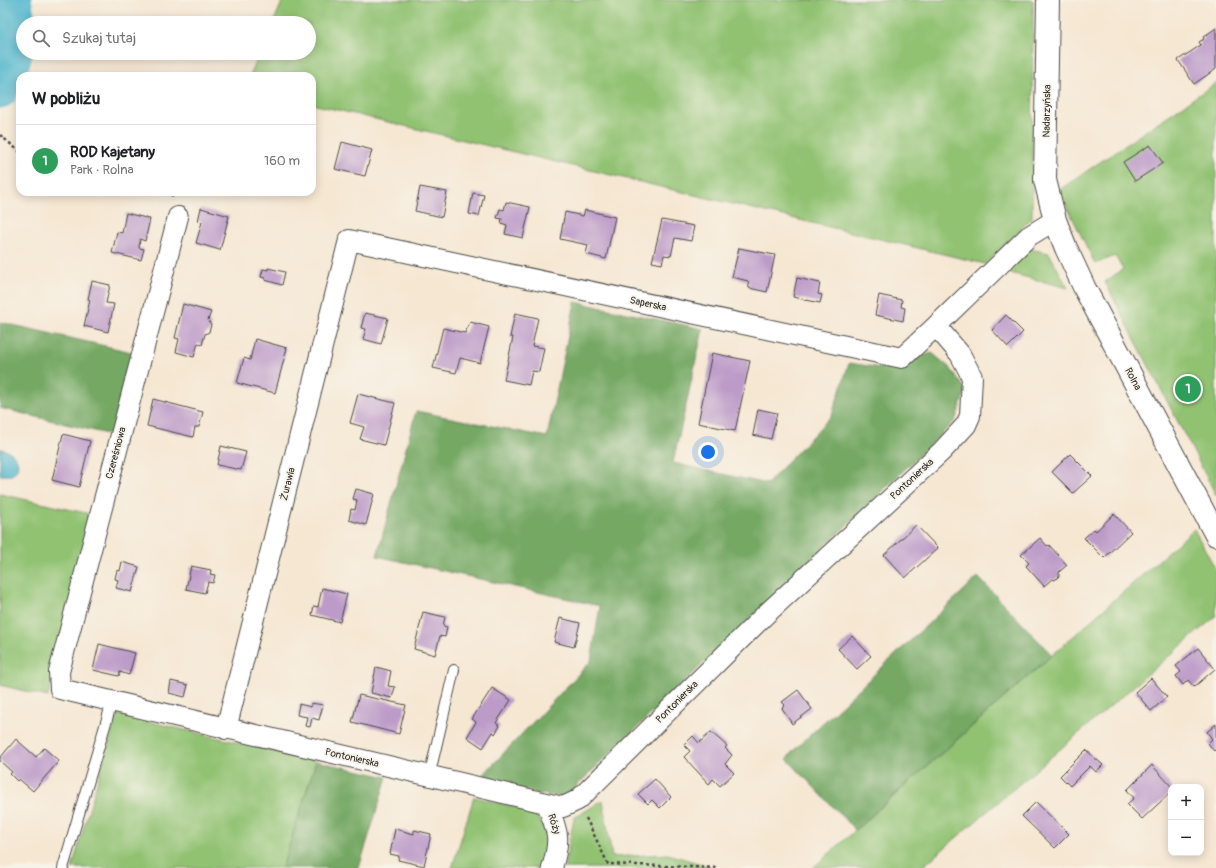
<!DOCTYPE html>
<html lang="pl">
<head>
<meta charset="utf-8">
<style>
	:root { --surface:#fff; --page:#f6f6f6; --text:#202124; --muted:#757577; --line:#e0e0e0; --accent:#111827 }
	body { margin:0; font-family:Pangolin,sans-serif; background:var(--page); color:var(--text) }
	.controls { position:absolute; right:12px; bottom:12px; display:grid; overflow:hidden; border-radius:8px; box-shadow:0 2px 10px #0003 }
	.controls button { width:36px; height:36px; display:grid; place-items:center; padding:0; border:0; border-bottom:1px solid var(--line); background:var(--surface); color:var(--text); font:20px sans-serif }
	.you { position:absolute; left:708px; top:452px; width:14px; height:14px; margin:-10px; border:3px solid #fff; border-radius:50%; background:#1a73e8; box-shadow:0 0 0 6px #1a73e833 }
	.badge { display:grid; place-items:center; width:26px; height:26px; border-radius:50%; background:var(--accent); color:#fff; font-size:13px; font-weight:700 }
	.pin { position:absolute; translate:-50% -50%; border:2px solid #fff; box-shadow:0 1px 4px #0006 }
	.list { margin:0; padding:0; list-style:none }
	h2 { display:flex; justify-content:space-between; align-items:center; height:52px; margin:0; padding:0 16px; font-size:17px }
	h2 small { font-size:13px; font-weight:400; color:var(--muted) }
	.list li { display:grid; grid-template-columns:26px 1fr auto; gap:12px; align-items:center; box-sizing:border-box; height:72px; padding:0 16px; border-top:1px solid var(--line) }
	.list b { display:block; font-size:15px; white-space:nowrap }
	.list p { margin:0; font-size:13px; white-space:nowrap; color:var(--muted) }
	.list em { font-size:13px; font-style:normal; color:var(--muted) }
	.icon { flex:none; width:22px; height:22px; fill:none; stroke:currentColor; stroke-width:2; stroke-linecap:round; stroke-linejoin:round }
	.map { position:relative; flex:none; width:1216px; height:868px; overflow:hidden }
	.search { position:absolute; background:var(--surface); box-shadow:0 2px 10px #0003; left:16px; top:16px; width:300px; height:44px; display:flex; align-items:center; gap:10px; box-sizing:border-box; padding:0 14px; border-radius:22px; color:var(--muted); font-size:15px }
	.panel { position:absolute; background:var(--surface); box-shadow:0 2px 10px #0003; left:16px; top:72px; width:300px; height:124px; border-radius:12px }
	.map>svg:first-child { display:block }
	.green { fill:#91c272; stroke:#5e764e }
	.forest { fill:#74a864; stroke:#506a48 }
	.water { fill:#50b6ce; stroke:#3e707c }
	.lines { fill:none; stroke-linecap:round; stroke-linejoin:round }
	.river { stroke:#50b6ce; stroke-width:37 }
	.building { fill:#bd9bc9 }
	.service-casing { stroke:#494744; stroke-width:12 }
	.minor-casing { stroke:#494744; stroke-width:22 }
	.tertiary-casing { stroke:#494744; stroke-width:24 }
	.path { stroke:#494744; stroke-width:2.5; stroke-dasharray:3 3; stroke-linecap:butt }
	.service { stroke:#fff; stroke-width:10 }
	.minor { stroke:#fff; stroke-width:20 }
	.tertiary { stroke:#fff; stroke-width:22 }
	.labels { text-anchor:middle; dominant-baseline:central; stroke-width:3.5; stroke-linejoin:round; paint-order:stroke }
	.street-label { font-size:10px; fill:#2b2b2b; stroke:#f7f3e8 }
</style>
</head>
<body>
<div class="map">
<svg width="1216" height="868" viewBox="0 0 1216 868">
	<rect width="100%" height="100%" fill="#f7f3e8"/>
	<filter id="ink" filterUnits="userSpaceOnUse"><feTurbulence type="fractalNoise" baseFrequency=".025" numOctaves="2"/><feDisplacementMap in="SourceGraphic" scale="8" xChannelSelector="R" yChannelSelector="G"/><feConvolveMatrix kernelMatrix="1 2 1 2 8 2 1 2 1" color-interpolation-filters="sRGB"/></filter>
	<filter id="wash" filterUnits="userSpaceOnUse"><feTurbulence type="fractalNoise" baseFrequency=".012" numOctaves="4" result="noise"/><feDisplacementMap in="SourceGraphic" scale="16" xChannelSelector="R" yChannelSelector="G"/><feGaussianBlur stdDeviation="0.9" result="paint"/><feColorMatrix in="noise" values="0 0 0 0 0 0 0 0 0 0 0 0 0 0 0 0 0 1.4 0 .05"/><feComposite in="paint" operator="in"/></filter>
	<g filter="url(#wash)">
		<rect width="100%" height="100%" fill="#f6e7d3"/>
		<path class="green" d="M 0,0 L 28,0 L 28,23 L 23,23 L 24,53 L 0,105 Z
			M 283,0 L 1033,0 L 1032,218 L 985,264 L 312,104 L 312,76 L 250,76 L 260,53 L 309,53 L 309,23 L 273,23 Z
			M 1216,83 L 1216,495 L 1105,282 L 1123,269 L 1115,256 L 1095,264 L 1059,190 Z
			M 1030,249 L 1049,253 L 1068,288 L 1006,272 L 1024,250 Z
			M 0,494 L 95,515 L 48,697 L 0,685 Z
			M 1194,529 L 1216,570 L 1216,616 L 921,868 L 813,868 Z
			M 117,714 L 316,761 L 282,868 L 72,868 Z
			M 474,797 L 533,811 L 550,836 L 540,868 L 452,868 Z
			M 603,800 L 612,857 L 668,854 L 715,868 L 564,868 L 574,818 Z"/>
		<path class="forest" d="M 575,302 L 703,329 L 673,463 L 767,484 L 832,415 L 849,363 L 881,368 L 932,353 L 950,368 L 966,390 L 955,421 L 565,797 L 539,794 L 481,777 L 591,661 L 600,606 L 377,556 L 416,411 L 547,437 Z
			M 0,322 L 136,353 L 115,436 L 0,408 Z
			M 978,577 L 1052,655 L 855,830 L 787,759 L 793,751 Z
			M 316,761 L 387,777 L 359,868 L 282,868 Z"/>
		<path class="water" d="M 0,449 C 14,450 25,464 12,475 L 0,475 Z"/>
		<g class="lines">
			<path class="river" d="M 0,90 L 13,58 L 19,30 L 13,0"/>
		</g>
		<g id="blocks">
			<path class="building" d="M 1216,28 L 1216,69 L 1194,84 L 1178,60 L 1201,45 L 1199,42 L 1204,39 L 1203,37 Z
				M 342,142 L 372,150 L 365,176 L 335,169 Z
				M 1150,145 L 1163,163 L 1135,181 L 1123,162 Z
				M 420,187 L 447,192 L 442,217 L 415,211 Z
				M 473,193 L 484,195 L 479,216 L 469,214 Z
				M 506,202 L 530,207 L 523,238 L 505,234 L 507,225 L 501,223 L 502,219 L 497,218 L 500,209 L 504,210 Z
				M 201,208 L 229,216 L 220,250 L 196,243 L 202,222 L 198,221 Z
				M 585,210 L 615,217 L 606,259 L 586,254 L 588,245 L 560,239 L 565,212 L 583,216 Z
				M 126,213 L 150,219 L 145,241 L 140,239 L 139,248 L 144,249 L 141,260 L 112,253 L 117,232 L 122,233 Z
				M 662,220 L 694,226 L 691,241 L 675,238 L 671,256 L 664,255 L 662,264 L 652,262 Z
				M 739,248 L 775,255 L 767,292 L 749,288 L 748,281 L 732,277 Z
				M 268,268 L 285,272 L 282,285 L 265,280 L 265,278 L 261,277 L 263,269 L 268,270 Z
				M 797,278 L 820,283 L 818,294 L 822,295 L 820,303 L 793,297 Z
				M 92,281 L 110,285 L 106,303 L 114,304 L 108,332 L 84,326 L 90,300 L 88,299 Z
				M 879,295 L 902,300 L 901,307 L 905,308 L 903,321 L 875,315 Z
				M 183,304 L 211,312 L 208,320 L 211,325 L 209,332 L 205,334 L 202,345 L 198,343 L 194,357 L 176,352 L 179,339 L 175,338 Z
				M 365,313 L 388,318 L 381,344 L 363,339 L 366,329 L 361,328 Z
				M 515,313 L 538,318 L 532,346 L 544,348 L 539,372 L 532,371 L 529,385 L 504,380 L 513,337 L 510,337 Z
				M 1006,315 L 1023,332 L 1008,347 L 992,330 Z
				M 470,322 L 489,327 L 480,363 L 460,358 L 456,373 L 433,368 L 443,328 L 465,333 Z
				M 255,339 L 287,348 L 275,393 L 237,383 L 244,358 L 250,360 Z
				M 712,353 L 750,361 L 735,431 L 698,423 Z
				M 358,394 L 395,403 L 384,445 L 360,439 L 364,427 L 350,423 Z
				M 153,399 L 203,412 L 199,427 L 195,427 L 193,437 L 147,426 Z
				M 758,409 L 777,413 L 771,439 L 753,435 Z
				M 63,434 L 90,441 L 79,487 L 52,480 Z
				M 221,446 L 246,452 L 241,470 L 217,465 Z
				M 1070,454 L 1092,476 L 1073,493 L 1052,472 Z
				M 356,489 L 374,494 L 366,525 L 349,520 L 351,509 L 355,510 L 357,500 L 353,499 Z
				M 1114,514 L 1131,532 L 1104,558 L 1084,538 L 1094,529 L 1096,531 Z
				M 916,525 L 938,548 L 905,578 L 884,555 Z
				M 1040,538 L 1047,546 L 1049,545 L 1067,565 L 1059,572 L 1059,576 L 1055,580 L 1052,579 L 1044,586 L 1026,566 L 1029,563 L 1021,555 Z
				M 122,562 L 139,567 L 132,592 L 116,588 L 118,580 L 115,579 L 117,570 L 120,571 Z
				M 191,566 L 211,570 L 210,574 L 215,575 L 213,583 L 208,582 L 205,593 L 186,589 Z
				M 322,588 L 347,594 L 340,622 L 312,615 L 314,606 L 318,607 Z
				M 423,612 L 445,617 L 443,626 L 447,627 L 445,637 L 440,636 L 435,655 L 414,649 Z
				M 560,618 L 580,623 L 574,647 L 554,642 Z
				M 852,636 L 871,656 L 857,669 L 838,649 Z
				M 99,644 L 135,653 L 129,675 L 120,672 L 119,676 L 93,670 Z
				M 1198,648 L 1215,669 L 1194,687 L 1188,680 L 1183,685 L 1176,676 L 1181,672 L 1176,666 Z
				M 376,667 L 391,671 L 388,686 L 395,687 L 392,698 L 371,693 Z
				M 1151,678 L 1167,697 L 1151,711 L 1135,692 Z
				M 171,681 L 188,685 L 185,697 L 169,693 Z
				M 492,688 L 511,700 L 496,723 L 500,726 L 495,734 L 493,732 L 483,748 L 467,737 L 476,722 L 472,719 Z
				M 798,690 L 812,709 L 792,724 L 782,708 L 785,705 L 782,702 Z
				M 359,695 L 406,705 L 399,734 L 352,722 Z
				M 311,703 L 323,705 L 319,720 L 312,718 L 310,727 L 305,726 L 307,717 L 297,715 L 299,704 L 311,707 Z
				M 1216,724 L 1216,749 L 1214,751 L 1208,743 L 1212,739 L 1207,732 Z
				M 711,732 L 727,746 L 725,748 L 732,755 L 725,764 L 734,773 L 720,786 L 713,779 L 709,784 L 684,757 L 690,751 L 684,745 L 693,736 L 699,743 Z
				M 16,739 L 36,757 L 44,748 L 59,761 L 33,791 L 19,779 L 17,781 L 10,774 L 12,772 L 0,761 L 0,758 Z
				M 1086,750 L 1103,765 L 1096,772 L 1090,766 L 1070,786 L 1060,776 Z
				M 1152,765 L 1172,787 L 1171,792 L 1142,819 L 1127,804 L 1134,798 L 1127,790 Z
				M 655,779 L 671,797 L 660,808 L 652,800 L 648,804 L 638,794 Z
				M 1036,802 L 1069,834 L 1055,848 L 1022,816 Z
				M 395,829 L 414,834 L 414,830 L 431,834 L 424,866 L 398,860 L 399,856 L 390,854 Z"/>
		</g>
	</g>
	<g filter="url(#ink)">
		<use href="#blocks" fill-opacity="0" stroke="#494744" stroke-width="1"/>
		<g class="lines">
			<g class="service-casing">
				<path id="service" d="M 429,777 L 454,670
					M 63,868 L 112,702"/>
			</g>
			<g class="minor-casing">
				<path id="minor" d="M 178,217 L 59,672 L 60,689 L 563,807 L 578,800 L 764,616 L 942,451 L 966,425 L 970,416 L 972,377 L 960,354 L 936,326 L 1029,236 L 1055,220
					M 226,729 L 349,240 L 902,358 L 936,326
					M 547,804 C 558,832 561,839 552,868"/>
			</g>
			<g class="tertiary-casing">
				<path id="tertiary" d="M 1048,0 L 1045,180 L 1055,220 L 1066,248 L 1085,289 L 1216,535"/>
			</g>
			<path class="path" d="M 0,135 L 20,152
				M 159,192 L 176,196
				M 586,818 L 608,864 L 718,868"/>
			<use href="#service" class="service"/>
			<use href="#minor" class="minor"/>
			<use href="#tertiary" class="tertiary"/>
		</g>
	</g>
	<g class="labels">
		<g class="street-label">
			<text transform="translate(1047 111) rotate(-89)">Nadarzyńska</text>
			<text transform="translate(648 304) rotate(12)">Saperska</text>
			<text transform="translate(1133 379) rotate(62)">Rolna</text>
			<text transform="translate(116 453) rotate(-75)">Czereśniowa</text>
			<text transform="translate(912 479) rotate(-43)">Pontonierska</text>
			<text transform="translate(288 484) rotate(-76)">Żurawia</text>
			<text transform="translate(677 702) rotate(-45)">Pontonierska</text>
			<text transform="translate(352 758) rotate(13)">Pontonierska</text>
			<text transform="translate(554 824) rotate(73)">Róży</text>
		</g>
	</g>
</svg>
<div class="controls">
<button>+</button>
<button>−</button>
</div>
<div class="you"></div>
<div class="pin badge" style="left:1188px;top:389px;background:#2e9e5b">1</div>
<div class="search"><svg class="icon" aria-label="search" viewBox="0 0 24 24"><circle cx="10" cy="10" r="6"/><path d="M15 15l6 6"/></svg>Szukaj tutaj</div>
<section class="panel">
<h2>W pobliżu<small></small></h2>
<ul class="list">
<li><span class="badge" style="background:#2e9e5b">1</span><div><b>ROD Kajetany</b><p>Park · Rolna</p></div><em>160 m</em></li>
</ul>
</section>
</div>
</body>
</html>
